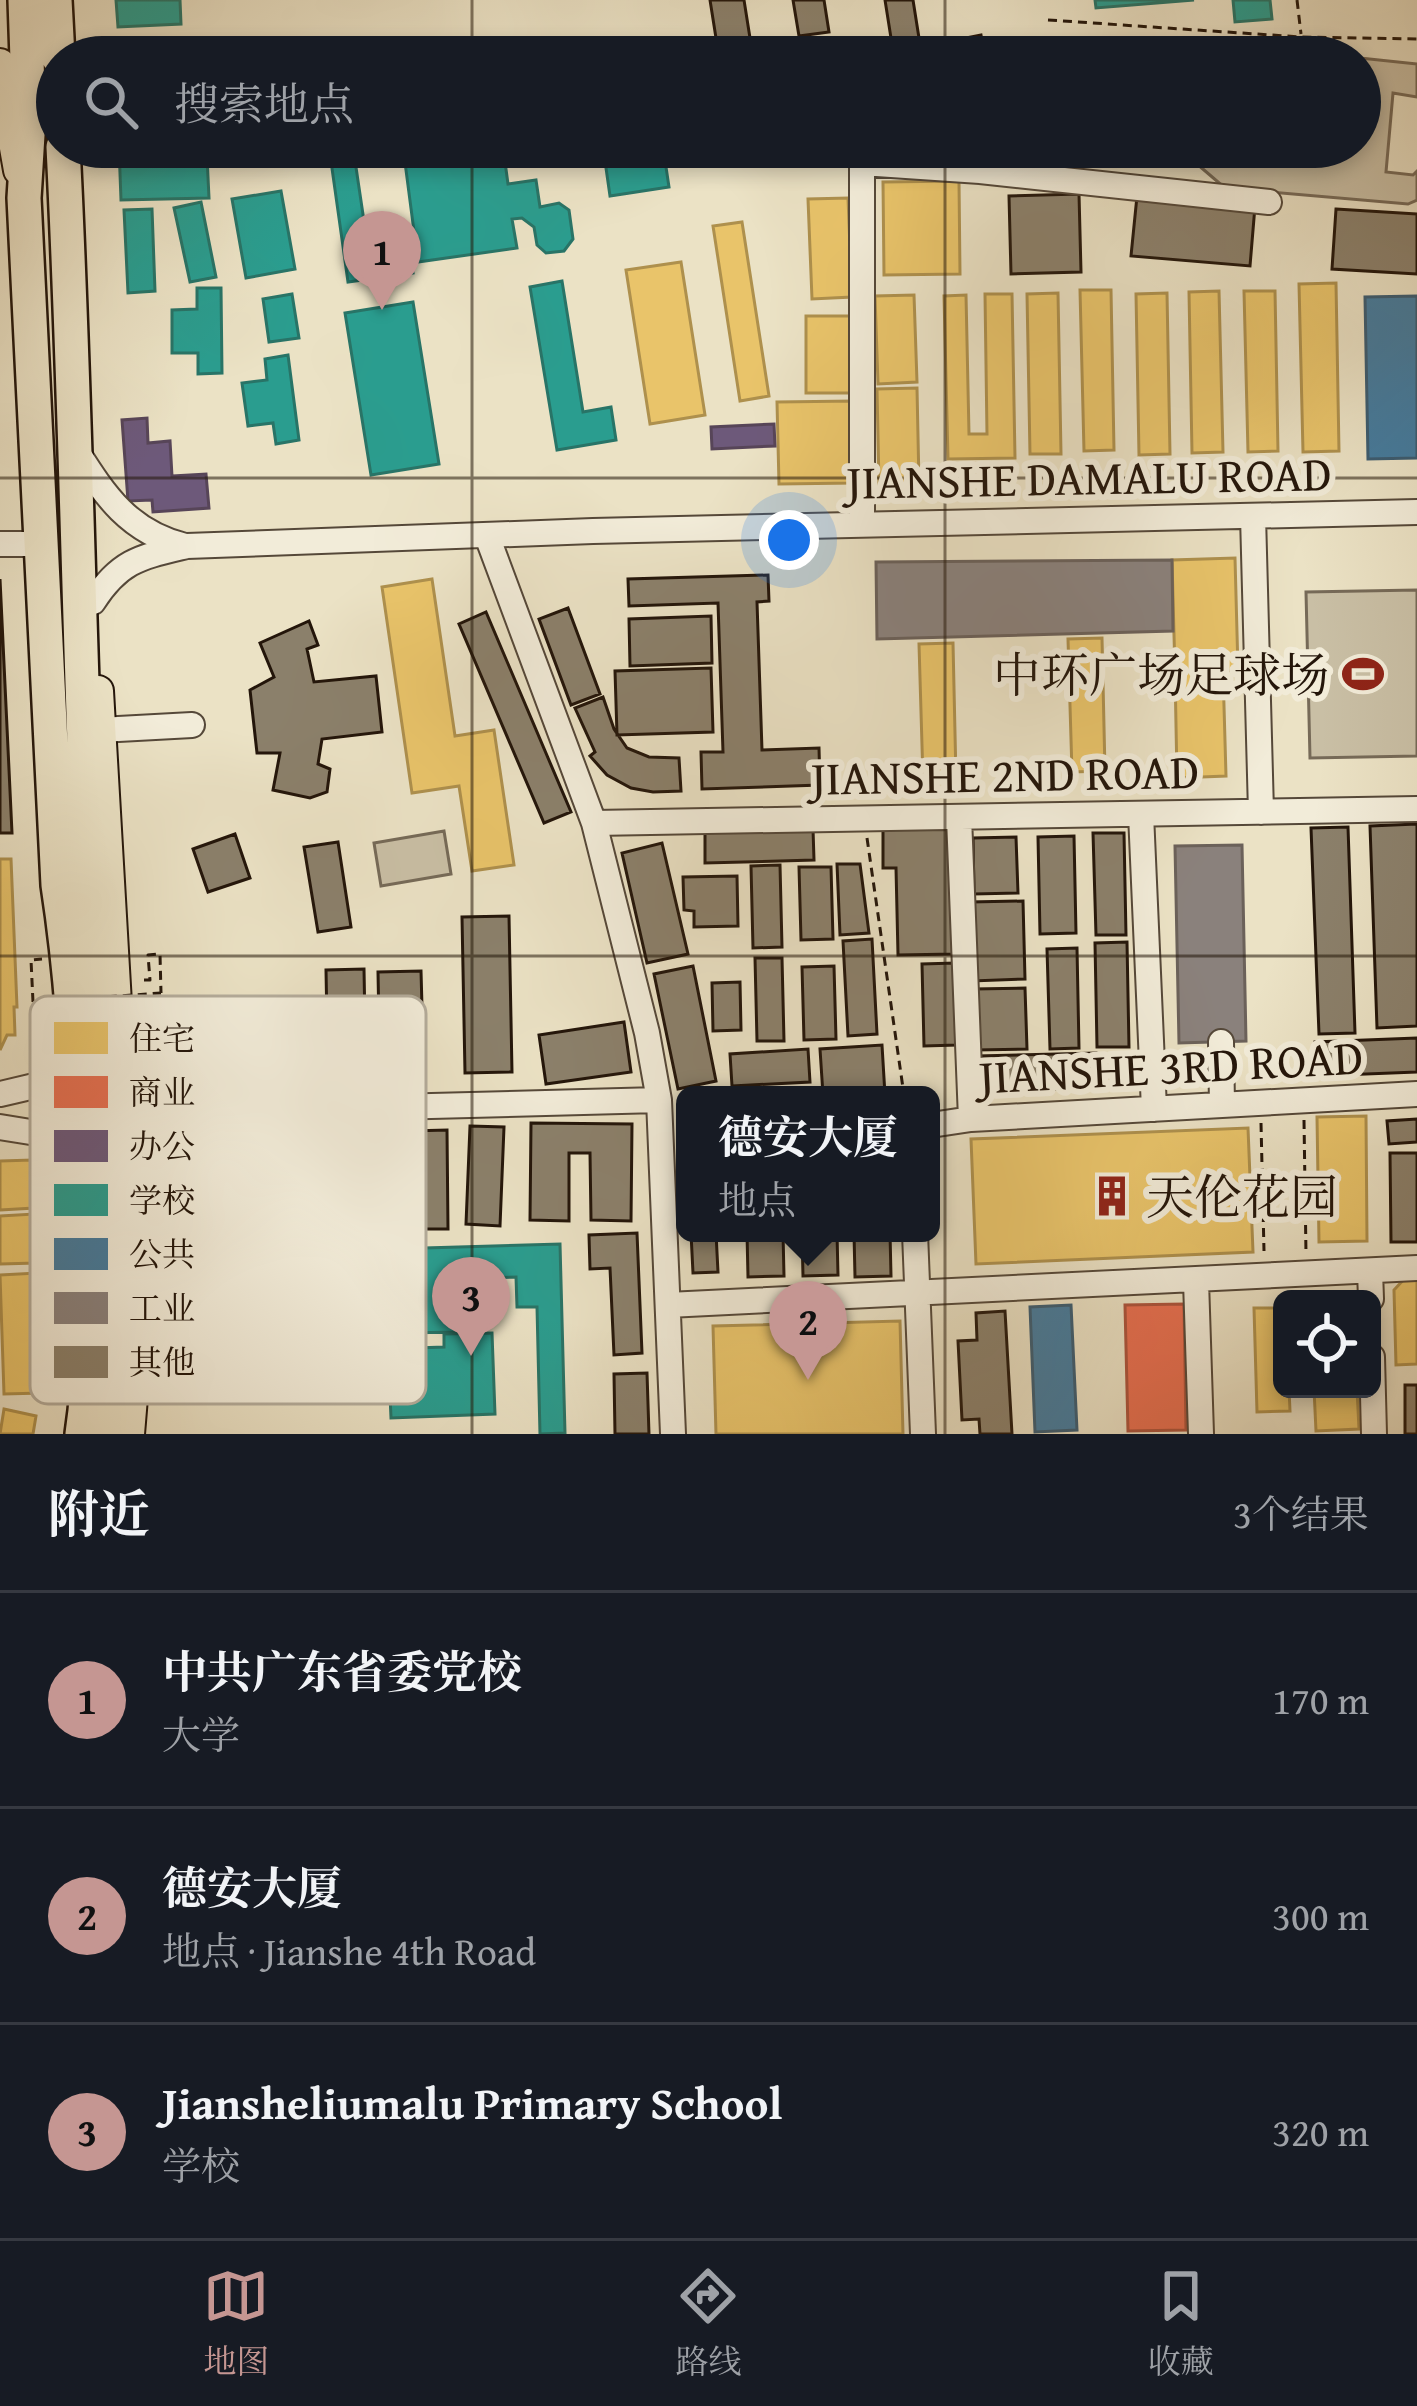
<!DOCTYPE html>
<html lang="zh">
<head>
<meta charset="utf-8">
<style>
	:root { --surface:#171b24; --page:#242831; --text:#f1f3f6; --muted:#9ea1a6; --line:#363941; --accent:#c59692 }
	body { margin:0; font-family:"Gentium Book Plus","Noto Serif SC",serif; background:var(--page); color:var(--text) }
	.controls { position:absolute; right:36px; bottom:36px; display:grid; overflow:hidden; border-radius:18px; box-shadow:0 6px 18px #0003 }
	.controls button { width:108px; height:108px; display:grid; place-items:center; padding:0; border:0; border-bottom:3px solid var(--line); background:var(--surface); color:var(--text); font:60px sans-serif }
	.you { position:absolute; left:789px; top:540px; width:42px; height:42px; margin:-30px; border:9px solid #fff; border-radius:50%; background:#1a73e8; box-shadow:0 0 0 18px #1a73e833 }
	.badge { display:grid; place-items:center; width:78px; height:78px; border-radius:50%; background:var(--accent); color:#111; font-size:39px; font-weight:700 }
	.pin { position:absolute; translate:-50% -99px; filter:drop-shadow(0 3px 6px #0008) }
	.pin::after { content:''; position:absolute; top:63px; width:42px; height:36px; background:inherit; clip-path:polygon(0 0,100% 0,50% 100%) }
	.popup { position:absolute; left:676px; top:1086px; width:264px; height:156px; box-sizing:border-box; display:grid; place-content:center; border-radius:18px; background:var(--surface); filter:drop-shadow(0 3px 9px #0005); font-size:39px; white-space:nowrap; color:var(--muted) }
	.popup b { font-size:45px; color:var(--text) }
	.popup::after { content:''; position:absolute; left:50%; top:100%; margin-left:-24px; border:24px solid transparent; border-top-color:var(--surface) }
	.list { margin:0; padding:0; list-style:none }
	h2 { display:flex; justify-content:space-between; align-items:center; height:156px; margin:0; padding:0 48px; font-size:51px }
	h2 small { font-size:39px; font-weight:400; color:var(--muted) }
	.list li { display:grid; grid-template-columns:78px 1fr auto; gap:36px; align-items:center; box-sizing:border-box; height:216px; padding:0 48px; border-top:3px solid var(--line) }
	.list b { display:block; font-size:45px; white-space:nowrap }
	.list p { margin:0; font-size:39px; white-space:nowrap; color:var(--muted) }
	.list em { font-size:39px; font-style:normal; color:var(--muted) }
	.icon { flex:none; width:66px; height:66px; fill:none; stroke:currentColor; stroke-width:2; stroke-linecap:round; stroke-linejoin:round }
	.map { position:relative; flex:none; width:1417px; height:1434px; overflow:hidden }
	.search { position:absolute; background:var(--surface); box-shadow:0 6px 18px #0003; left:36px; right:36px; top:36px; height:132px; display:flex; align-items:center; gap:30px; box-sizing:border-box; padding:0 42px; border-radius:66px; color:var(--muted); font-size:45px }
	.sheet { height:804px; background:var(--surface) }
	nav { display:flex; justify-content:space-around; align-items:center; box-sizing:border-box; height:168px; border-top:3px solid var(--line); background:var(--surface); font-size:33px; color:var(--muted) }
	nav a { display:grid; justify-items:center; gap:6px }
	nav .on { color:var(--accent) }
	.map>svg:first-child { display:block }
	.green { fill:#c9bfa5; stroke:#766a58; stroke-width:3 }
	.homes { fill:#e9c46a; stroke:#ae904d; stroke-width:3 }
	.shops { fill:#e76f51; stroke:#ac543c; stroke-width:3 }
	.offices { fill:#6d597a; stroke:#574558; stroke-width:3 }
	.schools { fill:#2a9d8f; stroke:#287467; stroke-width:3 }
	.public { fill:#457b9d; stroke:#3b5c71; stroke-width:3 }
	.industry { fill:#8a817c; stroke:#6b615a; stroke-width:3 }
	.building { fill:#8b806b; stroke:#23150a; stroke-width:3 }
	.lines { fill:none; stroke-linecap:round; stroke-linejoin:round }
	.minor-casing { stroke:#554839; stroke-width:28 }
	.major-casing { stroke:#23150a; stroke-width:34 }
	.highway-casing { stroke:#23150a; stroke-width:38 }
	.path { stroke:#23150a; stroke-width:3; stroke-dasharray:9 6; stroke-linecap:butt }
	.minor { stroke:#f2ecd9; stroke-width:24 }
	.major { stroke:#ebe2c5; stroke-width:30 }
	.highway { stroke:#ebe2c5; stroke-width:33 }
	.path-bridge { stroke:#23150a; stroke-width:3; stroke-dasharray:9 6; stroke-linecap:butt }
	.grid { fill:none; stroke:#23150a; stroke-width:3; stroke-opacity:0.55 }
	.labels { text-anchor:middle; dominant-baseline:central; stroke-width:12; stroke-linejoin:round; paint-order:stroke }
	.street-label { font-size:48px; fill:#23150a; stroke:#f2ecd9 }
	.poi-label { font-size:48px; fill:#23150a; stroke:#f2ecd9; text-anchor:end }
	.key { fill:#f2ecd9; stroke:#b4ac9b; stroke-width:3 }
	.key-label { font-size:33px; fill:#23150a }
</style>
</head>
<body>
<div class="map">
<svg width="1417" height="1434" viewBox="0 0 1417 1434">
	<rect width="100%" height="100%" fill="#ebe2c5"/>
	<filter id="stains"><feTurbulence type="fractalNoise" baseFrequency=".00167" numOctaves="4"/><feColorMatrix values="0 0 0 0 .2 0 0 0 0 .09 0 0 0 0 .02 0 0 0 .5 -.17"/></filter>
	<radialGradient id="worn" r=".72"><stop offset=".6" stop-color="#630" stop-opacity="0"/><stop offset="1" stop-color="#630" stop-opacity=".3"/></radialGradient>
	<path class="green" d="M 1239,47 L 1346,57 L 1214,57 Z
		M 1360,58 L 1417,64 L 1417,97 L 1393,93 L 1386,172 L 1413,175 L 1417,171 L 1417,200 L 1408,204 L 1225,188 L 1197,164 L 1190,147 L 1226,147 L 1240,158 L 1242,147 L 1360,147 Z
		M 1417,590 L 1417,756 L 1310,758 L 1306,592 Z
		M 444,831 L 451,874 L 381,886 L 374,843 Z"/>
	<path class="homes" d="M 959,181 L 960,274 L 884,275 L 883,182 Z
		M 848,198 L 852,297 L 812,299 L 808,199 Z
		M 742,222 L 769,396 L 740,401 L 713,226 Z
		M 681,262 L 705,415 L 650,424 L 626,270 Z
		M 1336,283 L 1339,451 L 1303,452 L 1299,284 Z
		M 1080,290 L 1111,290 L 1114,450 L 1084,451 Z
		M 1219,291 L 1223,452 L 1192,453 L 1189,292 Z
		M 1244,291 L 1275,291 L 1278,451 L 1248,452 Z
		M 1058,293 L 1061,454 L 1030,454 L 1027,294 Z
		M 1167,293 L 1170,454 L 1139,455 L 1136,294 Z
		M 985,294 L 1012,294 L 1015,458 L 948,459 L 944,296 L 966,295 L 969,434 L 987,434 Z
		M 914,295 L 917,382 L 878,384 L 875,296 Z
		M 806,316 L 853,316 L 853,393 L 806,393 Z
		M 917,388 L 919,484 L 879,485 L 877,389 Z
		M 853,401 L 854,483 L 779,484 L 777,402 Z
		M 1235,558 L 1238,670 L 1175,672 L 1172,560 Z
		M 432,579 L 455,736 L 494,730 L 514,865 L 472,871 L 459,786 L 412,793 L 382,587 Z
		M 1102,638 L 1105,771 L 1072,772 L 1068,639 Z
		M 953,643 L 956,778 L 923,779 L 919,644 Z
		M 1223,671 L 1226,776 L 1177,778 L 1175,672 Z
		M 0,859 L 11,859 L 17,1007 L 14,1007 L 15,1035 L 7,1035 L 0,1050 Z
		M 1366,1116 L 1367,1241 L 1319,1242 L 1317,1117 Z
		M 1248,1128 L 1253,1252 L 976,1264 L 971,1139 Z
		M 32,1160 L 34,1208 L 0,1210 L 0,1161 Z
		M 34,1214 L 36,1263 L 0,1264 L 0,1216 Z
		M 37,1273 L 42,1393 L 4,1394 L 0,1275 Z
		M 1407,1276 L 1417,1276 L 1417,1364 L 1396,1365 L 1394,1290 Z
		M 1254,1308 L 1282,1308 L 1282,1389 L 1289,1389 L 1290,1411 L 1257,1412 Z
		M 900,1321 L 903,1434 L 716,1434 L 713,1326 Z
		M 1314,1389 L 1357,1389 L 1359,1429 L 1316,1431 Z
		M 4,1409 L 36,1416 L 33,1434 L 0,1434 Z"/>
	<path class="shops" d="M 1184,1304 L 1186,1430 L 1128,1431 L 1125,1305 Z"/>
	<path class="offices" d="M 147,418 L 148,443 L 170,441 L 172,476 L 206,474 L 209,508 L 153,512 L 152,500 L 128,501 L 122,420 Z
		M 774,424 L 775,446 L 712,449 L 711,427 Z"/>
	<path class="schools" d="M 116,0 L 180,0 L 181,24 L 118,27 Z
		M 1095,0 L 1194,0 L 1096,8 Z
		M 1233,0 L 1270,0 L 1272,19 L 1235,22 Z
		M 119,147 L 153,147 L 153,158 L 207,156 L 209,198 L 121,200 Z
		M 329,147 L 353,147 L 369,255 L 409,249 L 413,273 L 348,282 Z
		M 403,147 L 503,147 L 508,184 L 536,180 L 540,207 L 559,203 L 569,210 L 573,239 L 564,251 L 546,253 L 537,245 L 534,227 L 522,218 L 512,219 L 517,248 L 418,262 Z
		M 603,147 L 663,147 L 669,187 L 610,196 Z
		M 281,191 L 295,269 L 246,278 L 232,199 Z
		M 201,202 L 216,277 L 190,282 L 174,208 Z
		M 152,209 L 155,291 L 128,293 L 124,210 Z
		M 562,281 L 583,412 L 611,407 L 616,440 L 557,450 L 530,287 Z
		M 197,288 L 221,288 L 222,373 L 198,374 L 198,353 L 172,353 L 172,310 L 197,309 Z
		M 292,294 L 299,338 L 269,342 L 263,299 Z
		M 413,302 L 439,464 L 371,475 L 345,313 Z
		M 288,355 L 299,440 L 276,444 L 273,423 L 248,426 L 242,383 L 267,380 L 265,359 Z
		M 560,1244 L 565,1433 L 540,1434 L 537,1307 L 517,1307 L 516,1277 L 455,1279 L 456,1332 L 405,1333 L 404,1282 L 414,1282 L 425,1264 L 425,1248 Z
		M 492,1333 L 495,1414 L 391,1418 L 388,1349 L 444,1347 L 444,1334 Z"/>
	<path class="public" d="M 1032,39 L 1177,51 L 1177,57 L 1030,57 Z
		M 1023,147 L 1169,147 L 1167,166 L 1022,154 Z
		M 1417,296 L 1417,458 L 1368,459 L 1365,297 Z
		M 1071,1305 L 1077,1430 L 1035,1432 L 1030,1307 Z"/>
	<path class="industry" d="M 1172,560 L 1173,631 L 877,639 L 876,562 Z
		M 1242,845 L 1246,1041 L 1179,1043 L 1175,846 Z"/>
	<path class="building" d="M 710,0 L 744,0 L 753,57 L 719,57 Z
		M 793,0 L 824,0 L 829,32 L 799,36 Z
		M 885,0 L 913,0 L 922,57 L 894,57 Z
		M 981,35 L 985,57 L 954,57 L 951,41 Z
		M 831,44 L 832,57 L 803,57 L 802,47 Z
		M 1079,194 L 1081,272 L 1011,274 L 1009,196 Z
		M 1137,196 L 1255,206 L 1250,266 L 1131,256 Z
		M 1336,209 L 1417,214 L 1417,274 L 1332,269 Z
		M 768,575 L 769,601 L 757,602 L 762,750 L 819,748 L 820,785 L 702,789 L 701,752 L 723,752 L 718,603 L 629,606 L 628,579 Z
		M 0,579 L 12,833 L 0,833 Z
		M 568,608 L 600,694 L 571,705 L 539,619 Z
		M 486,612 L 571,812 L 544,823 L 459,624 Z
		M 711,616 L 712,663 L 630,666 L 629,619 Z
		M 309,621 L 318,645 L 307,649 L 314,682 L 376,676 L 382,732 L 322,739 L 318,764 L 330,769 L 327,792 L 310,798 L 273,790 L 280,753 L 257,753 L 250,690 L 274,677 L 260,643 Z
		M 711,668 L 713,732 L 617,735 L 615,671 Z
		M 603,697 L 614,729 L 627,748 L 649,757 L 679,758 L 681,791 L 653,792 L 631,788 L 607,775 L 590,756 L 595,752 L 575,708 Z
		M 952,823 L 955,954 L 898,955 L 896,868 L 883,868 L 883,825 Z
		M 1417,824 L 1417,1026 L 1377,1028 L 1370,826 Z
		M 1348,827 L 1355,1033 L 1319,1034 L 1311,828 Z
		M 813,829 L 814,860 L 705,863 L 705,832 Z
		M 1093,833 L 1124,833 L 1126,935 L 1096,935 Z
		M 235,834 L 250,878 L 208,892 L 193,849 Z
		M 1074,836 L 1076,933 L 1040,934 L 1038,837 Z
		M 1016,837 L 1018,893 L 974,894 L 973,838 Z
		M 338,842 L 351,927 L 318,932 L 304,847 Z
		M 662,843 L 688,954 L 647,963 L 622,853 Z
		M 837,864 L 860,864 L 869,933 L 840,935 Z
		M 780,865 L 782,947 L 753,948 L 751,866 Z
		M 799,867 L 831,867 L 833,939 L 801,940 Z
		M 737,876 L 738,926 L 694,927 L 694,911 L 684,910 L 683,877 Z
		M 1023,901 L 1025,979 L 972,981 L 970,902 Z
		M 509,916 L 512,1072 L 465,1073 L 462,917 Z
		M 872,939 L 877,1034 L 848,1036 L 843,941 Z
		M 1127,942 L 1129,1047 L 1097,1047 L 1095,943 Z
		M 1077,948 L 1079,1048 L 1050,1049 L 1047,949 Z
		M 755,958 L 782,958 L 784,1041 L 757,1041 Z
		M 955,963 L 957,1045 L 924,1046 L 922,964 Z
		M 693,966 L 716,1081 L 678,1089 L 654,974 Z
		M 834,966 L 836,1039 L 804,1040 L 802,967 Z
		M 364,969 L 366,1079 L 328,1079 L 326,970 Z
		M 421,971 L 424,1078 L 380,1079 L 378,972 Z
		M 740,982 L 741,1030 L 713,1031 L 712,983 Z
		M 1025,988 L 1027,1049 L 976,1050 L 974,989 Z
		M 290,1017 L 292,1089 L 237,1091 L 234,1018 Z
		M 624,1022 L 631,1072 L 546,1084 L 539,1035 Z
		M 1417,1038 L 1417,1072 L 1316,1076 L 1315,1042 Z
		M 882,1045 L 885,1095 L 823,1095 L 820,1049 Z
		M 808,1049 L 810,1082 L 732,1086 L 730,1054 Z
		M 1096,1053 L 1097,1088 L 979,1091 L 978,1056 Z
		M 1417,1119 L 1417,1142 L 1389,1144 L 1387,1121 Z
		M 531,1123 L 632,1124 L 631,1221 L 591,1220 L 590,1153 L 569,1153 L 569,1221 L 530,1220 Z
		M 470,1126 L 504,1127 L 500,1226 L 466,1224 Z
		M 323,1128 L 326,1179 L 297,1180 L 294,1129 Z
		M 357,1128 L 359,1184 L 330,1185 L 328,1129 Z
		M 291,1130 L 295,1215 L 266,1216 L 262,1131 Z
		M 369,1130 L 394,1130 L 395,1226 L 371,1226 Z
		M 447,1130 L 448,1229 L 410,1229 L 410,1131 Z
		M 255,1132 L 259,1229 L 230,1230 L 227,1133 Z
		M 1390,1153 L 1417,1153 L 1417,1242 L 1391,1242 Z
		M 203,1155 L 213,1400 L 170,1402 L 160,1157 Z
		M 339,1223 L 352,1265 L 354,1311 L 345,1312 L 326,1380 L 305,1400 L 267,1403 L 261,1312 L 268,1273 L 309,1225 Z
		M 637,1233 L 642,1353 L 614,1355 L 610,1268 L 590,1269 L 589,1235 Z
		M 691,1233 L 716,1233 L 718,1272 L 693,1273 Z
		M 747,1233 L 783,1233 L 784,1276 L 748,1277 Z
		M 802,1233 L 837,1233 L 838,1275 L 803,1276 Z
		M 854,1233 L 890,1233 L 891,1276 L 855,1277 Z
		M 1005,1311 L 1012,1434 L 980,1434 L 979,1419 L 962,1420 L 958,1341 L 977,1340 L 976,1313 Z
		M 647,1373 L 649,1434 L 615,1434 L 614,1374 Z
		M 1405,1385 L 1417,1385 L 1417,1434 L 1405,1434 Z"/>
	<g class="lines">
		<g class="minor-casing">
			<path id="minor" d="M 76,450 C 105,496 129,532 185,546
				M 1253,516 L 1261,812
				M 862,523 L 862,163 L 980,171 L 1269,202
				M 487,536 L 594,823 L 647,1033 L 659,1100 L 673,1434
				M 0,544 L 43,544
				M 93,602 C 120,560 141,557 187,546 L 593,531 L 1417,512
				M 100,730 L 192,725
				M 1141,814 L 1154,1109
				M 959,817 L 971,1119
				M 594,823 L 1417,809
				M 1221,1042 L 1222,1105
				M 0,1094 L 43,1084 L 56,1070
				M 123,1114 L 659,1100
				M 931,1125 L 971,1119 L 1417,1094
				M 0,1127 L 43,1134 L 60,1148
				M 915,1233 L 923,1434
				M 1370,1271 L 1371,1299
				M 1196,1281 L 1201,1434
				M 668,1305 L 1417,1268
				M 1372,1357 L 1374,1434"/>
		</g>
		<g class="major-casing">
			<path id="major" d="M 0,64 L 19,170
				M 98,691 L 133,1298 L 134,1373 L 129,1434"/>
		</g>
		<g class="highway-casing">
			<path id="highway" d="M 25,0 L 29,119 L 24,198 L 58,885 C 74,989 78,1091 83,1196 C 87,1275 94,1356 82,1434
				M 55,0 L 58,57
				M 63,147 C 78,434 79,720 96,1007
				M 101,1100 L 113,1331 L 108,1434"/>
		</g>
		<path class="path" d="M 1297,0 L 1301,34
			M 1048,20 L 1301,37 L 1417,39
			M 867,838 L 904,1095
			M 144,980 L 150,980 L 148,955 L 160,954 L 161,993
			M 33,1002 L 31,960 L 42,959
			M 44,1054 L 44,1003
			M 1304,1120 L 1306,1254
			M 1261,1123 L 1264,1251"/>
		<use href="#minor" class="minor"/>
		<use href="#major" class="major"/>
		<use href="#highway" class="highway"/>
		<path class="path-bridge" d="M 33,1002 L 161,993"/>
	</g>
	<path class="grid" d="M 472,0 L 472,57M 945,0 L 945,57M 472,147 L 472,1434M 945,147 L 945,1434M 0,478 L 1417,478M 0,956 L 1417,956"/>
	<defs>
		<g id="stadium-bare" transform="scale(3.24)"><path d="M0-5a6.5 5 0 1 0 0 10a6.5 5 0 1 0 0-10ZM-3.5-1.8h7v3.6h-7Z" fill="#8f2418" stroke="#f2ecd9" stroke-width="2.5" paint-order="stroke"/></g>
		<g id="building-bare" transform="scale(3.24)"><path d="M-4-6H4V6H1V3H-1V6H-4ZM-2.5-4.3h1.7v1.8h-1.7ZM.8-4.3h1.7v1.8H.8ZM-2.5-1h1.7V.8h-1.7ZM.8-1h1.7V.8H.8Z" fill="#8f2418" stroke="#f2ecd9" stroke-width="2.5" paint-order="stroke"/></g>
	</defs>
	<g fill-rule="evenodd">
		<use href="#stadium-bare" x="1363" y="674"/>
		<use href="#building-bare" x="1112" y="1196"/>
	</g>
	<g class="labels">
		<g class="street-label">
			<text transform="translate(1089 477) rotate(-1)">JIANSHE DAMALU ROAD</text>
			<text transform="translate(1005 774) rotate(-1)">JIANSHE 2ND ROAD</text>
			<text transform="translate(1171 1066) rotate(-3)">JIANSHE 3RD ROAD</text>
		</g>
		<g class="poi-label">
			<text x="1329" y="674">中环广场足球场</text>
			<text x="1146" y="1196" text-anchor="start">天伦花园</text>
		</g>
	</g>
	<rect x="30" y="996" width="396" height="408" rx="18" class="key"/>
	<rect x="54" y="1022" width="54" height="32" fill="#e9c46a"/>
	<rect x="54" y="1076" width="54" height="32" fill="#e76f51"/>
	<rect x="54" y="1130" width="54" height="32" fill="#6d597a"/>
	<rect x="54" y="1184" width="54" height="32" fill="#2a9d8f"/>
	<rect x="54" y="1238" width="54" height="32" fill="#457b9d"/>
	<rect x="54" y="1292" width="54" height="32" fill="#8a817c"/>
	<rect x="54" y="1346" width="54" height="32" fill="#8b806b"/>
	<g class="key-label">
		<text x="129" y="1050">住宅</text>
		<text x="129" y="1104">商业</text>
		<text x="129" y="1158">办公</text>
		<text x="129" y="1212">学校</text>
		<text x="129" y="1266">公共</text>
		<text x="129" y="1320">工业</text>
		<text x="129" y="1374">其他</text>
	</g>
	<rect width="100%" height="100%" filter="url(#stains)"/>
	<rect width="100%" height="100%" fill="url(#worn)"/>
</svg>
<div class="controls">
<button><svg class="icon" aria-label="locate" viewBox="0 0 24 24"><circle cx="12" cy="12" r="6"/><path d="M12 2v4M12 18v4M2 12h4M18 12h4"/></svg></button>
</div>
<div class="you"></div>
<div class="pin badge" style="left:382px;top:310px">1</div>
<div class="pin badge" style="left:808px;top:1380px">2</div>
<div class="popup"><b>德安大厦</b>地点</div>
<div class="pin badge" style="left:471px;top:1356px">3</div>
<div class="search"><svg class="icon" aria-label="search" viewBox="0 0 24 24"><circle cx="10" cy="10" r="6"/><path d="M15 15l6 6"/></svg>搜索地点</div>
</div>
<section class="sheet">
<h2>附近<small>3个结果</small></h2>
<ul class="list">
<li><span class="badge">1</span><div><b>中共广东省委党校</b><p>大学</p></div><em>170 m</em></li>
<li><span class="badge">2</span><div><b>德安大厦</b><p>地点 · Jianshe 4th Road</p></div><em>300 m</em></li>
<li><span class="badge">3</span><div><b>Jiansheliumalu Primary School</b><p>学校</p></div><em>320 m</em></li>
</ul>
</section>
<nav>
<a class="on"><svg class="icon" aria-label="map" viewBox="0 0 24 24"><path d="M3 6l6-2 6 2 6-2v14l-6 2-6-2-6 2zM9 4v14M15 6v14"/></svg>地图</a>
<a><svg class="icon" aria-label="directions" viewBox="0 0 24 24"><path d="M12 3l9 9-9 9-9-9zM9 14v-3h6M13 9l2 2-2 2"/></svg>路线</a>
<a><svg class="icon" aria-label="saved" viewBox="0 0 24 24"><path d="M7 4h10v16l-5-4-5 4z"/></svg>收藏</a>
</nav>
</body>
</html>
